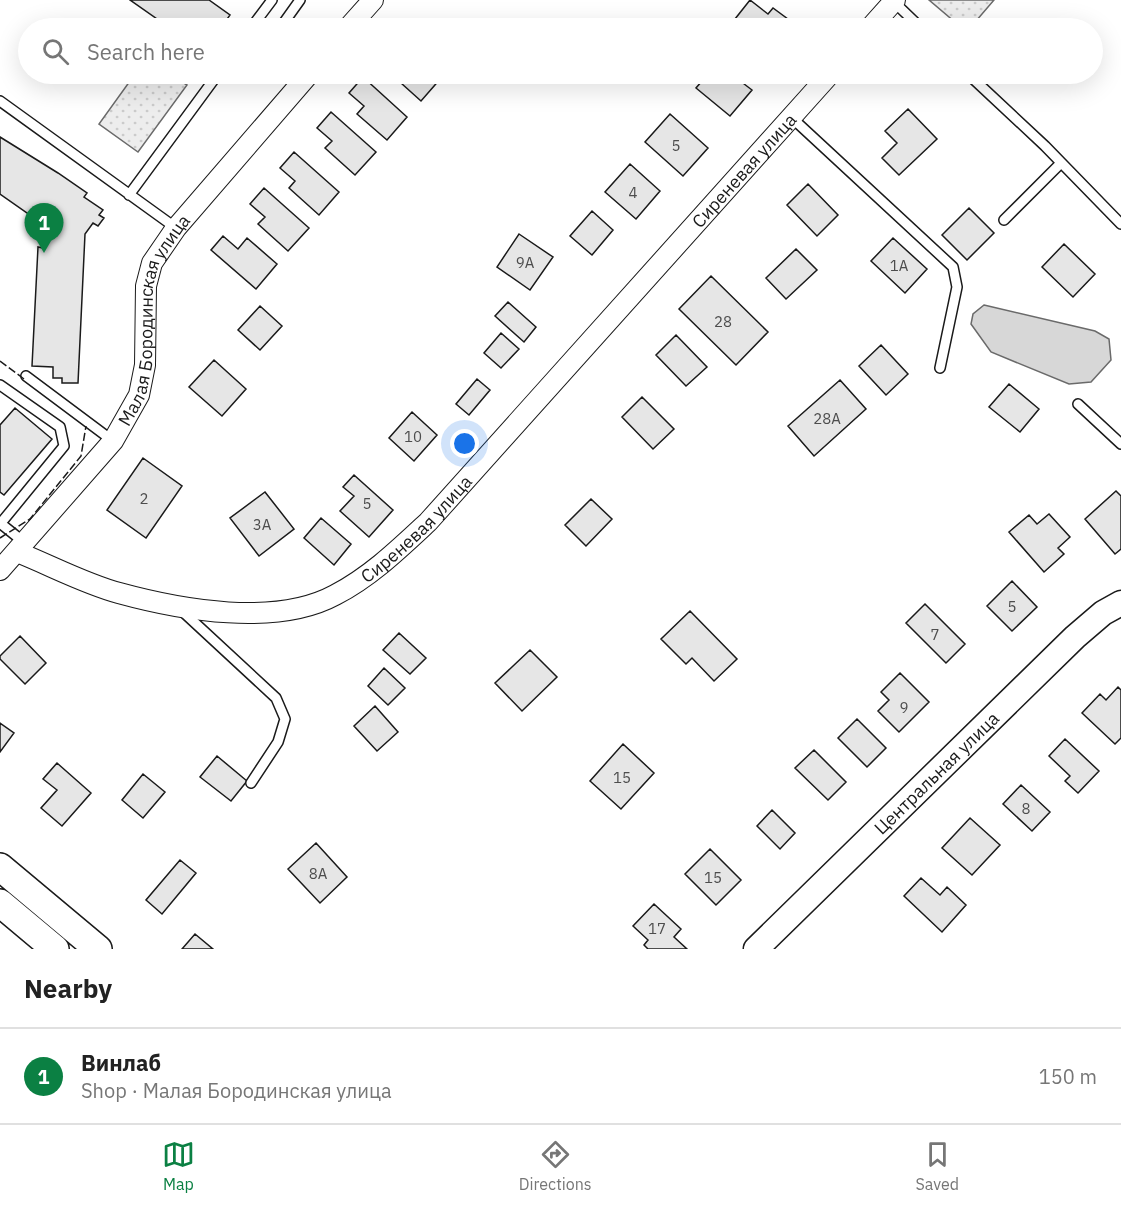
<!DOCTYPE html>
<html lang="en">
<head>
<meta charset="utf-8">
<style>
	:root { --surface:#fff; --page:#f6f6f6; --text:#222; --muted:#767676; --line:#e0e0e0; --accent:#0b8043 }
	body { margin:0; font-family:"IBM Plex Sans",sans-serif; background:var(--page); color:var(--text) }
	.you { position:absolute; left:465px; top:444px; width:21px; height:21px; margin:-15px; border:4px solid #fff; border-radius:50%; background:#1a73e8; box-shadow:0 0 0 9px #1a73e833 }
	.badge { display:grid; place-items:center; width:39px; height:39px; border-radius:50%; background:var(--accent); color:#fff; font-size:20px; font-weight:700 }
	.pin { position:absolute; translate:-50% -50px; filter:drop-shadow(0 2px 3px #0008) }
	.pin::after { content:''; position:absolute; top:32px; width:21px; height:18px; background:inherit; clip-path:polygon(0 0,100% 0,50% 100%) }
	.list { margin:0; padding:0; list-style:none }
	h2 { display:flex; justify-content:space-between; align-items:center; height:78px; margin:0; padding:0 24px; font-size:26px }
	h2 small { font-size:20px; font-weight:400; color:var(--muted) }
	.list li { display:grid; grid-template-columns:39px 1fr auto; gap:18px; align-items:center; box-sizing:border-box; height:96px; padding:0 24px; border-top:2px solid var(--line) }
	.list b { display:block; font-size:22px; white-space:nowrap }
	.list p { margin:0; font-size:20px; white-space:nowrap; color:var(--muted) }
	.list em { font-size:20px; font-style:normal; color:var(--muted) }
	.icon { flex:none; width:33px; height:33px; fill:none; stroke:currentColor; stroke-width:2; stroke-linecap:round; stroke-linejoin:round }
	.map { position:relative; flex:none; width:1121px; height:949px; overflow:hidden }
	.search { position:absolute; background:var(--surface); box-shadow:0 6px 24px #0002; left:18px; right:18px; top:18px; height:66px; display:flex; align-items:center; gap:15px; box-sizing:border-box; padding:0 21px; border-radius:33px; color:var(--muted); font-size:22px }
	.sheet { height:174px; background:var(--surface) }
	nav { display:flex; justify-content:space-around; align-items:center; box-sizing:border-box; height:84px; border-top:2px solid var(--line); background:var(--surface); font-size:16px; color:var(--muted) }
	nav a { display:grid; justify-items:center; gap:3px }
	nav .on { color:var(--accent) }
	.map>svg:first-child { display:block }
	.park { fill:url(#park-dots); stroke:#6a6a6a; stroke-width:1.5 }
	.water { fill:#d7d7d7; stroke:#6a6a6a; stroke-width:1.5 }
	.building { fill:#e6e6e6; stroke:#1a1a1a; stroke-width:1.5 }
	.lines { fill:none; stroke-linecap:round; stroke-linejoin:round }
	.service-casing { stroke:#1a1a1a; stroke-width:12 }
	.minor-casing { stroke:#1a1a1a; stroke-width:22 }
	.tertiary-casing { stroke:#1a1a1a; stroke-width:27 }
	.secondary-casing { stroke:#1a1a1a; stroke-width:30 }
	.service { stroke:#fff; stroke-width:9 }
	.minor { stroke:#fff; stroke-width:20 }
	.tertiary { stroke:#fff; stroke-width:24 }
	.secondary { stroke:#fff; stroke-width:27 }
	.fence { stroke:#1a1a1a; stroke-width:1.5; stroke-dasharray:8 3; stroke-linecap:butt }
	.labels { text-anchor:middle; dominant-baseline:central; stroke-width:4.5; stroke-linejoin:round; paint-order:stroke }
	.number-label { font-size:15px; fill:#4d4d4d }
	.street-label { font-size:18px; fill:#1a1a1a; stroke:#fff }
</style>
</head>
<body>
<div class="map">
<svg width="1121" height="949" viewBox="0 0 1121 949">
	<defs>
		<pattern id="park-dots" width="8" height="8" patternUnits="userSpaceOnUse" patternTransform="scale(1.5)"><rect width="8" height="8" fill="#ededed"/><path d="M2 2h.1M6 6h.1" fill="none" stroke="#cbcbcb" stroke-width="1.8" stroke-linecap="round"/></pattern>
	</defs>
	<rect width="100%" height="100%" fill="#fff"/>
	<path class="park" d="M 929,0 L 994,0 L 970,28 L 962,28 Z
		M 135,74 L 170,74 L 187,85 L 138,152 L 99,124 Z"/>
	<path class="water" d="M 984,305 L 1095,331 L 1109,339 L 1111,360 L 1091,382 L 1069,384 L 991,352 L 971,324 L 973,314 Z"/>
	<path class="building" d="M 130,0 L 209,0 L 230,15 L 221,28 L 170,28 Z
		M 750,0 L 768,14 L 773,8 L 800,28 L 746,28 L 735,19 Z
		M 391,74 L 436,74 L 441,78 L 421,101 Z
		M 708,74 L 731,74 L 752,90 L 730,116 L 696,88 Z
		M 363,77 L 407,117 L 387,140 L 357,114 L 364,106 L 349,93 Z
		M 908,109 L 937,139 L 899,175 L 882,158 L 897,143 L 885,131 Z
		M 331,112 L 376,152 L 355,175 L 325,148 L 332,141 L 317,128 Z
		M 670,114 L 708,148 L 683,176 L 645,142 Z
		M 0,137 L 58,173 L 87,193 L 84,197 L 103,210 L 99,215 L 104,218 L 98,226 L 93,223 L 85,234 L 78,383 L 62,383 L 62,378 L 53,378 L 53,367 L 32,366 L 38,247 L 43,248 L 44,225 L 0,194 Z
		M 294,152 L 339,192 L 319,215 L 289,188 L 295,181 L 280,168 Z
		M 630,164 L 660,191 L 636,219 L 605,192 Z
		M 808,184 L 838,215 L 817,236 L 787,205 Z
		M 264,188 L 309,228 L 288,251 L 258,224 L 265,217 L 250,204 Z
		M 969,208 L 994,233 L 967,260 L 942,235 Z
		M 592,211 L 613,230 L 592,255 L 570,236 Z
		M 519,234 L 553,257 L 530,290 L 497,267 Z
		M 223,236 L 238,249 L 247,238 L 277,264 L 256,289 L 211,250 Z
		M 893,238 L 927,269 L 905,293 L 871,261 Z
		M 1064,244 L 1095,274 L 1073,297 L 1042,267 Z
		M 796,249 L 817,270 L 786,299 L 766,278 Z
		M 711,276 L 768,332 L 736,365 L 679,309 Z
		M 508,302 L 536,327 L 524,342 L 495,316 Z
		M 260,306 L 282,326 L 260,350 L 238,330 Z
		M 501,333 L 519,349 L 501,368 L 484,353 Z
		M 676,335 L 707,367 L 686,386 L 656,355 Z
		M 881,345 L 908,374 L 886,395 L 859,366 Z
		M 214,360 L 246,389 L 222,416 L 189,387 Z
		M 477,379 L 490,390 L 469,415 L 456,404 Z
		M 840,380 L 866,409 L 814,456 L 788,426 Z
		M 1009,384 L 1039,409 L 1020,432 L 989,407 Z
		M 642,397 L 674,429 L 653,449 L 622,417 Z
		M 15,408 L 52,439 L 4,495 L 0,492 L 0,425 Z
		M 412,412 L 437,435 L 414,461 L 389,438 Z
		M 143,458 L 182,486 L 146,538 L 107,510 Z
		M 354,475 L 393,510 L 369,537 L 340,511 L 354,496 L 343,487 Z
		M 1116,491 L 1121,496 L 1121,549 L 1115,554 L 1085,519 Z
		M 265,492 L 294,529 L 259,556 L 230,518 Z
		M 591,499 L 612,519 L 586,546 L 565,525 Z
		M 1049,514 L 1070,537 L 1058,548 L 1064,554 L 1044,572 L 1009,532 L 1029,515 L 1037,524 Z
		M 321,518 L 351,544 L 334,565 L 304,538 Z
		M 1012,581 L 1037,607 L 1012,631 L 987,606 Z
		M 925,604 L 965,644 L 946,663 L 906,623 Z
		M 690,611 L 737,659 L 714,681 L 692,658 L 686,664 L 661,639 Z
		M 399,633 L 426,658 L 410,674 L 383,650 Z
		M 20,636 L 46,663 L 25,684 L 0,659 L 0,656 Z
		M 530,650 L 557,677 L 522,711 L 495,683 Z
		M 384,668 L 405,688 L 388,705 L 368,686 Z
		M 900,673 L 929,702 L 899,732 L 878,711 L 889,700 L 881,692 Z
		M 1118,687 L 1121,690 L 1121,738 L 1115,744 L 1082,713 L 1100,694 L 1106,700 Z
		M 375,706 L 398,732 L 377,751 L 354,726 Z
		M 857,719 L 886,748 L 867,767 L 838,738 Z
		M 0,723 L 14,733 L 0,752 Z
		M 1065,739 L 1099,771 L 1078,793 L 1065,781 L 1070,776 L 1049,756 Z
		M 623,744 L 654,773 L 621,809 L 590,781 Z
		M 814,750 L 846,782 L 828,800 L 795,768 Z
		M 217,756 L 247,781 L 231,801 L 200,777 Z
		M 57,763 L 91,793 L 62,826 L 41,808 L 57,790 L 43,779 Z
		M 143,774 L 165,792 L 143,818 L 122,800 Z
		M 1021,785 L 1050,812 L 1032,831 L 1003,804 Z
		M 772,810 L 795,833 L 780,849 L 757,826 Z
		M 970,818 L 1000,845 L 972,875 L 942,848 Z
		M 316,843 L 347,877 L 320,903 L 288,869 Z
		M 710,849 L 741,880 L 716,905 L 685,874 Z
		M 180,860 L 196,873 L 162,914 L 146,900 Z
		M 921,878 L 940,895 L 947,887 L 966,905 L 942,932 L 904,896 Z
		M 654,904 L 681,929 L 674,937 L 687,949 L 648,949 L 644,945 L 648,940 L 633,926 Z
		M 195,934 L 213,949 L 182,949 Z"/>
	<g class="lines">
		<g class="service-casing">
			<path id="service" d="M 894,2 L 921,28
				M 251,28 L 272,0
				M 280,28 L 300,0
				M 968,74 L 1045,146 L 1121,224
				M 0,101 L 176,228
				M 791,117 L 953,267 L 957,287 L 940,368
				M 129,195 L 218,74
				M 1004,220 L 1061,163
				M 26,376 L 113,441
				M 0,385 L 60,427 L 64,446 L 1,523
				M 1078,404 L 1121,444
				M 0,523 L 25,543
				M 181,610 L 276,698 L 285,719 L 278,742 L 251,783"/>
		</g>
		<g class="minor-casing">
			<g id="minor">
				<path d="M 348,28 L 373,0"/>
				<path d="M 870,28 L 895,0"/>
				<path id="s1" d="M 17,552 C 50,565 85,584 119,593 C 181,610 276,627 335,595 C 370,577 399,549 428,522 L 830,74"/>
				<path id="s2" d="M 0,570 L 113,441 L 139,395 L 145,365 L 146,286 L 152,263 L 176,228 L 309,74"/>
			</g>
		</g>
		<g class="tertiary-casing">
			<g id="tertiary">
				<path id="s3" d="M 756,949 L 1075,637 L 1103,613 L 1121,603"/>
			</g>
		</g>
		<g class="secondary-casing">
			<path id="secondary" d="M 0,867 L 98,949
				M 0,903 L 55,949"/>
		</g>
		<use href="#service" class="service"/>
		<use href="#minor" class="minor"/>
		<use href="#tertiary" class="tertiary"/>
		<use href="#secondary" class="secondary"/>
		<path class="fence" d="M 0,361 L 24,379
			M 0,538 L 30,519 L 81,456 L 86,426"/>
	</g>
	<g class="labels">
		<g class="number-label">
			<text x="676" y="145">5</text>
			<text x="633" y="192">4</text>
			<text x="525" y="262">9А</text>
			<text x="899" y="265">1А</text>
			<text x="723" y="321">28</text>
			<text x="827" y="418">28А</text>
			<text x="413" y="436">10</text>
			<text x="144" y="498">2</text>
			<text x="367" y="503">5</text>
			<text x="262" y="524">3А</text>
			<text x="1012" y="606">5</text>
			<text x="935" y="634">7</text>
			<text x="904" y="707">9</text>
			<text x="622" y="777">15</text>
			<text x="1026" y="808">8</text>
			<text x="318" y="873">8А</text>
			<text x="713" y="877">15</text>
			<text x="657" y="928">17</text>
		</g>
		<g class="street-label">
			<text stroke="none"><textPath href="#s1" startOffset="922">Сиреневая улица</textPath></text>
			<text stroke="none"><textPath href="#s2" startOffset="303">Малая Бородинская улица</textPath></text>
			<text stroke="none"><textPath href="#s1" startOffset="436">Сиреневая улица</textPath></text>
			<text stroke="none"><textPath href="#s3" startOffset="252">Центральная улица</textPath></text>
		</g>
	</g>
</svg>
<div class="you"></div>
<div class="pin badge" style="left:44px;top:253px">1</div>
<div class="search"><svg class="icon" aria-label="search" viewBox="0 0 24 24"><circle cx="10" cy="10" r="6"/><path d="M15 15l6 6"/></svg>Search here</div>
</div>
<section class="sheet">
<h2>Nearby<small></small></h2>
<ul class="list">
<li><span class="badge">1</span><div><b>Винлаб</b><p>Shop · Малая Бородинская улица</p></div><em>150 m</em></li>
</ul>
</section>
<nav>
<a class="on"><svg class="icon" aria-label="map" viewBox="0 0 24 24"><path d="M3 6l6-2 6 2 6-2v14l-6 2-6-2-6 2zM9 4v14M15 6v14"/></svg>Map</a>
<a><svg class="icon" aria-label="directions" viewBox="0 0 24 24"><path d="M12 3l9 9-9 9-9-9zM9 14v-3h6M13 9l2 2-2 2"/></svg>Directions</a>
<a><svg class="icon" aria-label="saved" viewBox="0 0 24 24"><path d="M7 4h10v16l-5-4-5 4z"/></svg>Saved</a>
</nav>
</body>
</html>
